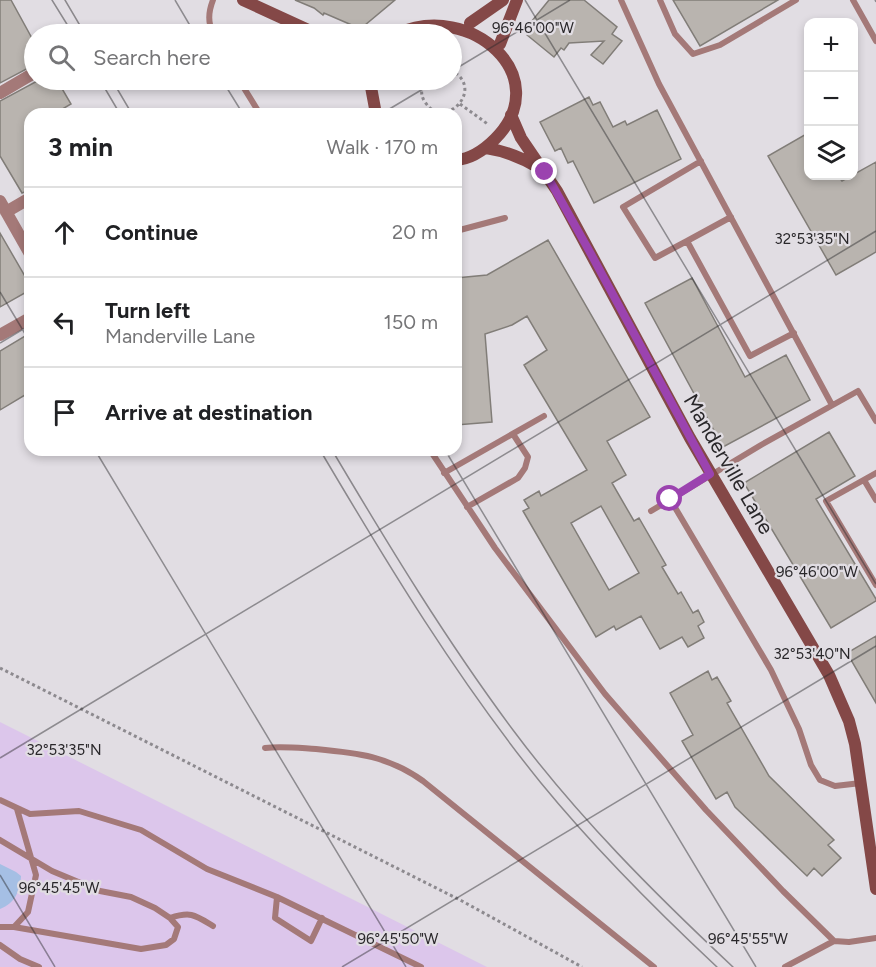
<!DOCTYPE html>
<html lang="en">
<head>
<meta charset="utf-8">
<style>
	:root { --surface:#fff; --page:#f6f6f6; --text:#202124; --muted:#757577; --line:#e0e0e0 }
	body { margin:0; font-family:Figtree,sans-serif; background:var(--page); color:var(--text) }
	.controls { position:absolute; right:18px; top:18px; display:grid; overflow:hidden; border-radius:12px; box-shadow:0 3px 9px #0003 }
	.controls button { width:54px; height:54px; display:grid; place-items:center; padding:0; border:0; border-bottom:2px solid var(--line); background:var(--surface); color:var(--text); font:30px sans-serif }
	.stop { position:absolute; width:18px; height:18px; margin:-14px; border:4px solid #9b43af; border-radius:50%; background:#fff }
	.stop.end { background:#9b43af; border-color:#fff; box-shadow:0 2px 6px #0008 }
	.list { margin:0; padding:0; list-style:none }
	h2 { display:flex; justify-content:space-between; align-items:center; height:78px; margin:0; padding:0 24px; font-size:26px }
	h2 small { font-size:20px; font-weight:400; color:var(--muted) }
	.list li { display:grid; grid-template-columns:39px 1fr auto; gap:18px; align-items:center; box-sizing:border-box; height:90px; padding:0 24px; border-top:2px solid var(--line) }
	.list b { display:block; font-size:22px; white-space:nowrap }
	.list p { margin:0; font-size:20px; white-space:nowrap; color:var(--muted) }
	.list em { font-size:20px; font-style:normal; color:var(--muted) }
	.icon { flex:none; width:33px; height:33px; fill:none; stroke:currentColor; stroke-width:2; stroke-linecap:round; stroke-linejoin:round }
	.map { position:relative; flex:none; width:876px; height:967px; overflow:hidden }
	.search { position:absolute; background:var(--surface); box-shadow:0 3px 9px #0003; left:24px; top:24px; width:438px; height:66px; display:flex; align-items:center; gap:15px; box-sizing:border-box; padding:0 21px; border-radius:33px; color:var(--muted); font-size:22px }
	.panel { position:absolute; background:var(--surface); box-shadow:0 3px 9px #0003; left:24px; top:108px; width:438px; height:348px; border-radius:18px }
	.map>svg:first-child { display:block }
	.green { fill:#dcc6eb }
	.water { fill:#a5bfe4 }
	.building { fill:#b9b4af; stroke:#817d78; stroke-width:1.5; fill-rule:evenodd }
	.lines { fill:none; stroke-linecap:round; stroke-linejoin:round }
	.path { stroke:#8d8a8f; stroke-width:3; stroke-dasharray:3 3; stroke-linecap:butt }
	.lane { stroke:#a47978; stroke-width:6 }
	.street { stroke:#a47978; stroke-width:12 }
	.secondary { stroke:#844847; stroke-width:12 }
	.tram { stroke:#8b888c; stroke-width:1.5 }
	.route { stroke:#9b43af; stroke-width:8 }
	.ticks { fill:none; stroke:#29272a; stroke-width:1.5; stroke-opacity:0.45 }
	.labels { text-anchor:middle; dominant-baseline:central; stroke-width:4.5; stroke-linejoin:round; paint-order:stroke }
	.street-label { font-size:21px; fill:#29272a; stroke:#e1dde3 }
	.ticks-label { font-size:15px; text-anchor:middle; fill:#29272a; stroke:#e1dde3; stroke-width:4.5; stroke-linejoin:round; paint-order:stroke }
</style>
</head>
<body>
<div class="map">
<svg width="876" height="967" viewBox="0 0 876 967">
	<rect width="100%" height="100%" fill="#e1dde3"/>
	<path class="green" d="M 0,722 L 487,967 L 0,967 Z"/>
	<path class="water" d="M 0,864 L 16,872 L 21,876 C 20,891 15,903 0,909 Z"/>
	<path class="building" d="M 0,0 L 11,0 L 34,42 L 34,65 L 0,83 Z
		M 295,0 L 395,0 L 359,30 L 354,26 L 324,13 L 323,15 L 314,8 Z
		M 549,0 L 584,0 L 617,27 L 612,34 L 622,41 L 603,64 L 591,55 L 604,41 L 569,43 L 564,50 L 561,48 L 554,57 L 527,35 L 527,27 Z
		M 673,0 L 778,0 L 700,46 Z
		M 39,80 L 57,80 L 71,104 L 54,114 L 30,114 L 30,190 L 22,193 L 0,156 L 0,101 Z
		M 589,97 L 593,105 L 600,102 L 613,127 L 625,121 L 627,125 L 657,110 L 681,159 L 594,203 L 573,161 L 568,163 L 561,148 L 555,151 L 540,122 Z
		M 808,133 L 808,176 L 838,176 L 842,181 L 876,162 L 876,252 L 836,275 L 768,156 Z
		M 0,233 L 30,285 L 30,290 L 0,307 Z
		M 548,240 L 650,417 L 607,441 L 626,475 L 612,483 L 634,521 L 639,518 L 666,565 L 662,567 L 678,594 L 681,592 L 693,613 L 698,610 L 704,622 L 698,626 L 704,638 L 688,647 L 682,637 L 660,649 L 641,616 L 616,630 L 614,626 L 596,637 L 523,511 L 529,508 L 524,500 L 539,491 L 541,496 L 587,470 L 524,365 L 547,350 L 527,316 L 512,325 L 485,334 L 492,422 L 456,425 L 456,278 L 487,275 ZM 601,506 L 639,573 L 609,590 L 571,523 Z
		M 692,278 L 745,377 L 786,355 L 810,400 L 723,447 L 645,303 Z
		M 30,333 L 30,392 L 0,410 L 0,351 Z
		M 829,432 L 855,476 L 816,499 L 876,599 L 876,601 L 831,628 L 744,483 Z
		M 876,636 L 876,703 L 847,653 Z
		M 708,671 L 712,680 L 717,677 L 731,701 L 727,703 L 769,776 L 834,840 L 828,845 L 841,858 L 822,876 L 814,868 L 807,876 L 735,807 L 727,792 L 716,799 L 682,741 L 693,735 L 670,693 Z"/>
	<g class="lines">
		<path class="path" d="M 415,80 L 423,83
			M 425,80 C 421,87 420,95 425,102 C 444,132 486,89 452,71
			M 460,104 L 489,125
			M 0,668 L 462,901 L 582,967"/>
		<path class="lane" d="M 213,0 C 208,13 208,22 213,34
			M 621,0 L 659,84 L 832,405
			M 660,0 L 675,34 L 693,54 L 720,45 L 796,0
			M 853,0 L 876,41
			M 239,80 L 260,114
			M 731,217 L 687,241 L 750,356 L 794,333
			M 456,231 L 505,218
			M 687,241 L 655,258 L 623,207 L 701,161
			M 430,450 L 495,548 L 605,694 L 706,810 L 783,891 L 834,941 L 849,942 L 876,938
			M 444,473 L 544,416
			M 876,473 L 826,501 L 876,585
			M 864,480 L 876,500
			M 670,499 L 771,670 L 799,729 L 811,765 L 820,780 L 835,786 L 861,783
			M 467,507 L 518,478 L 525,468 L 528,457 L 513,434
			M 651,511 L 761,445 L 858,391 L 876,421
			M 265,748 C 282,746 299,748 316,749 C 358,753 388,756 423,781 L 654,967
			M 0,800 L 30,814 L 79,811 L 141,830 L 207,869 L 277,897 L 421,967
			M 0,840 L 52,871 L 100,891 L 131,897 L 155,908 L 170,918 L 178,927 L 174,939 L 166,945 L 141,949 L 14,927
			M 277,897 L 275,918 L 311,941 L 322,918
			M 170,918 C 191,911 195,915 213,926
			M 0,927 L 14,927 L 28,912 L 36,875 L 17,809
			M 0,945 L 20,959 L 39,967
			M 785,967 L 834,941"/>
		<path class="street" d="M 0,93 L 34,73
			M 0,201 L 30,254
			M 6,212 L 30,198
			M 0,335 L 30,318"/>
		<path class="secondary" d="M 243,0 L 317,34
			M 470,23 L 503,0
			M 397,34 C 470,0 557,77 495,139 C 485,149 472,159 456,160
			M 500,44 L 517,0
			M 372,80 L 371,87 L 376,114
			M 511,115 L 521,138 L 557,191 L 690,438 L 829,675 L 849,721 L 855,744 L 876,889
			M 486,148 C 506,151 521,157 539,168"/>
		<path class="tram" d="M 52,0 L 73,34
			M 65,0 L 85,34
			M 100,80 L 120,114
			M 112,80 L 132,114
			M 320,450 C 388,565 457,679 541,783 C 595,849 655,909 717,967
			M 332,450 C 389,546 446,640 513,730 C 578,817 654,893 733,967"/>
	</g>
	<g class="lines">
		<path class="route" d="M 545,172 L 591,254 L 710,474 L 670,499"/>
	</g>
	<path class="ticks" d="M 175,0 L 195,34M 525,0 L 876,584M 875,0 L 876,2M 452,71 L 570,0M 222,80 L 243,114M 381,114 L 438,80M 0,292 L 30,342M 0,343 L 30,325M 95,450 L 406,967M 445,450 L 756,967M 0,758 L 876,231M 0,875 L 55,967M 342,967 L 876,646"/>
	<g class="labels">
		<g class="street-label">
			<text transform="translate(729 464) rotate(60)">Manderville Lane</text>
		</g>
	</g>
	<g class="ticks-label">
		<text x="533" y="33">96°46'00"W</text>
		<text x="812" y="244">32°53'35"N</text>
		<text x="817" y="577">96°46'00"W</text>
		<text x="812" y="659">32°53'40"N</text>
		<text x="64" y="755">32°53'35"N</text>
		<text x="59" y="893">96°45'45"W</text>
		<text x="398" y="944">96°45'50"W</text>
		<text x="748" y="944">96°45'55"W</text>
	</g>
</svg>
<div class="controls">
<button>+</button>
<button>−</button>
<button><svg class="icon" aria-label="layers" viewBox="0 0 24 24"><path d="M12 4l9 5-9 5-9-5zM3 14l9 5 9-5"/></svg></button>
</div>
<div class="stop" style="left:670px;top:499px"></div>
<div class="stop end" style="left:545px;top:172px"></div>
<div class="search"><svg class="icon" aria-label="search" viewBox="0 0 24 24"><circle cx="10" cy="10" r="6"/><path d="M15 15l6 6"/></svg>Search here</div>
<section class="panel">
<h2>3 min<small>Walk · 170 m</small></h2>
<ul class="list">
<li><svg class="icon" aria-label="ahead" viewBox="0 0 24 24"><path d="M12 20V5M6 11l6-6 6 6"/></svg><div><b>Continue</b></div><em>20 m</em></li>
<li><svg class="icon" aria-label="left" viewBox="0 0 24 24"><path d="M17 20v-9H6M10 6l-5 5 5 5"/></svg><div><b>Turn left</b><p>Manderville Lane</p></div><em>150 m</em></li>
<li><svg class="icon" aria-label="arrive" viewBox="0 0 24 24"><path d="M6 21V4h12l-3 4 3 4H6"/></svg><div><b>Arrive at destination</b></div></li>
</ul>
</section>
</div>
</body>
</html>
